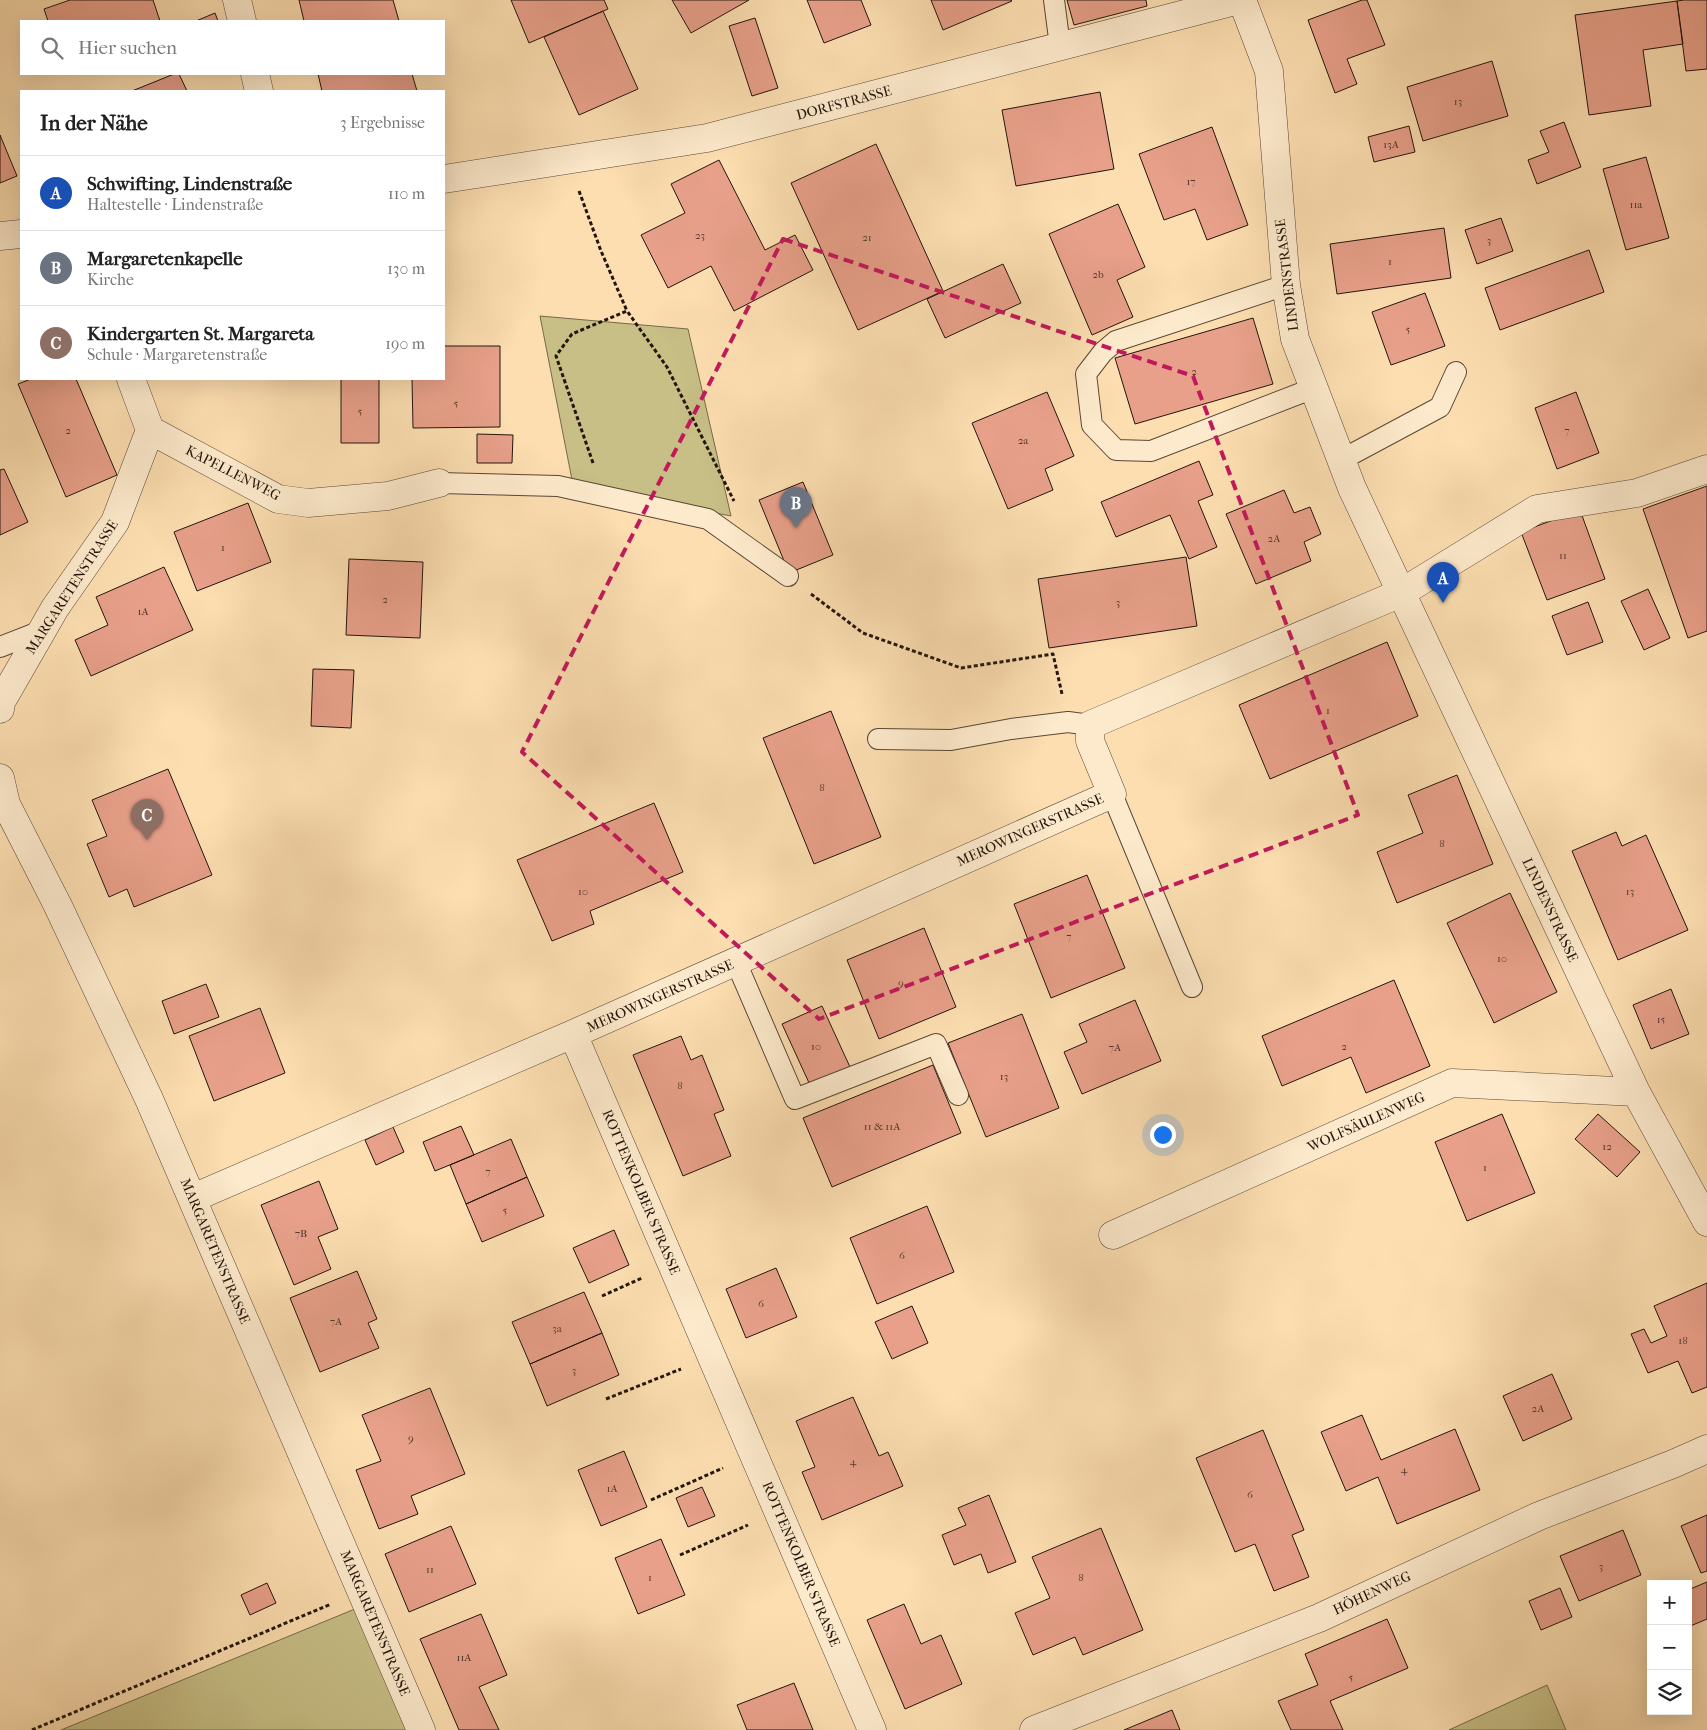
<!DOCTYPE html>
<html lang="de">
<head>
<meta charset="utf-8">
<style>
	:root { --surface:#fff; --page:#f2f2f2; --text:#222; --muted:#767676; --line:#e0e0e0; --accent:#111827 }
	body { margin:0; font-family:"IM FELL French Canon",serif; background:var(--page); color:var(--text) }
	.controls { position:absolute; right:15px; bottom:15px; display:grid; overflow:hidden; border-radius:0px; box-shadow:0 5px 20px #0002 }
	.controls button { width:45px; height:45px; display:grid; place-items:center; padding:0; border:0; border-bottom:1px solid var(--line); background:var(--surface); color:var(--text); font:25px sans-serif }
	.you { position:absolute; left:1162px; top:1134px; width:18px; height:18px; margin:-12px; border:4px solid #fff; border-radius:50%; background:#1a73e8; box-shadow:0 0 0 8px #1a73e833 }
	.badge { display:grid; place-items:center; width:32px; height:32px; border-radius:50%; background:var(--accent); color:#fff; font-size:16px; font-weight:700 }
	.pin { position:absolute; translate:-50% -41px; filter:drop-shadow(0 1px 2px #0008) }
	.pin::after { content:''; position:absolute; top:26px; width:18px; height:15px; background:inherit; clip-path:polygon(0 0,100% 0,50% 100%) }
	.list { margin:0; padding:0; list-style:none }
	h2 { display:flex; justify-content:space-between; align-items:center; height:65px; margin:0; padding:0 20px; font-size:21px }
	h2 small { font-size:16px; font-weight:400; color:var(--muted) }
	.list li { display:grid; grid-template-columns:32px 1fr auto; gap:15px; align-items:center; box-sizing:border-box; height:75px; padding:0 20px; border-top:1px solid var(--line) }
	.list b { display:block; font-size:19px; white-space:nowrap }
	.list p { margin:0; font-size:16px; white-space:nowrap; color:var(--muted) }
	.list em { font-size:16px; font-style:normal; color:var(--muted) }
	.icon { flex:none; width:28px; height:28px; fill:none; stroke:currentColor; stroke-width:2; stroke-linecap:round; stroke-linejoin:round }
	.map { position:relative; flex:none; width:1707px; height:1730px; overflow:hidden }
	.search { position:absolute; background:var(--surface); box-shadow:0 5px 20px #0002; left:20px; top:20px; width:425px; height:55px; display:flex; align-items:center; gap:12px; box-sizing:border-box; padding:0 18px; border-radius:0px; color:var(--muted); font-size:19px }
	.panel { position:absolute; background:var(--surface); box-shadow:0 5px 20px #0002; left:20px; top:90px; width:425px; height:290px; border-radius:0px }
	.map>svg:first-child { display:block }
	.green { fill:#c7bf86; stroke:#756a4a }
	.building { fill:#e8a08a; stroke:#23150d }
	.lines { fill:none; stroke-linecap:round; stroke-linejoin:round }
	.lane-casing { stroke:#594736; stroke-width:22 }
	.street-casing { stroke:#594736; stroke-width:29 }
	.path { stroke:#23150d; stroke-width:3; stroke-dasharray:4 2.5; stroke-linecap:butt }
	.lane { stroke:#fdeacc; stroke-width:20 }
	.street { stroke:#fdeacc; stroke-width:28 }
	.marked { fill:none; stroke:#c2185b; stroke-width:4; stroke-dasharray:10 6; stroke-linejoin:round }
	.labels { text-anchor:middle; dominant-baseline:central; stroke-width:4; stroke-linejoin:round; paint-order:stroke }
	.number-label { font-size:11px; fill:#54382c }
	.street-label { font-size:14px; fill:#23150d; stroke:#fdeacc }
</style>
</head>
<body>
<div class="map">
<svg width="1707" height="1730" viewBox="0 0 1707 1730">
	<rect width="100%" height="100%" fill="#fcdeb0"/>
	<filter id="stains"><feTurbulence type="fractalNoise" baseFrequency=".004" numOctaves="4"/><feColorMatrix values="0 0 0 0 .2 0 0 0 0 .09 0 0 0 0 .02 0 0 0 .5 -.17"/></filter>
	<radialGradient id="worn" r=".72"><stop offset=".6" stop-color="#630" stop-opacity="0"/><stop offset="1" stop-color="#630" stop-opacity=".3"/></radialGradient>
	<path class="green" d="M 540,316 L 688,329 L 731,516 L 573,485 Z
		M 367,1604 L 421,1730 L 61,1730 Z
		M 1547,1685 L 1566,1730 L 1449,1730 Z"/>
	<path class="building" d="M 70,0 L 153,0 L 160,21 L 48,21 L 44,9 Z
		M 299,0 L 393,0 L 399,21 L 304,21 Z
		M 511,0 L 604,0 L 608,9 L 529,43 Z
		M 672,0 L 749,0 L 691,33 Z
		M 807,0 L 861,0 L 871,25 L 824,43 Z
		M 931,0 L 1011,0 L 1012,1 L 943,30 Z
		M 1067,0 L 1146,0 L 1147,6 L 1074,25 Z
		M 1362,0 L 1367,0 L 1385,45 L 1347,59 L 1357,84 L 1335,93 L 1308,20 Z
		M 1684,0 L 1707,0 L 1707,69 L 1686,71 L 1677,1 Z
		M 1677,1 L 1683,44 L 1643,50 L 1651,106 L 1589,115 L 1575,15 Z
		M 603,11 L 638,89 L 579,115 L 544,37 Z
		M 215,13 L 218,21 L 196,21 Z
		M 755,18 L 778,88 L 752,96 L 729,26 Z
		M 1492,61 L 1508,116 L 1423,141 L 1407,87 Z
		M 174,74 L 179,74 L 187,91 L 132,91 Z
		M 318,74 L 412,74 L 417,91 L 322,91 Z
		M 1100,92 L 1114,169 L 1016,186 L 1002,110 Z
		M 1564,122 L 1581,167 L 1537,184 L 1528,160 L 1549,152 L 1540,131 Z
		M 1409,126 L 1415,152 L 1374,162 L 1368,137 Z
		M 1212,127 L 1248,225 L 1207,240 L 1195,209 L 1164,220 L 1139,154 Z
		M 0,135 L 17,176 L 0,183 Z
		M 876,144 L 943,291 L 858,330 L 791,183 Z
		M 1646,157 L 1669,238 L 1626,250 L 1603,169 Z
		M 719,160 L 765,250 L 795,235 L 813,270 L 734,311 L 711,266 L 668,288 L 641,235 L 685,213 L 671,184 Z
		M 1118,204 L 1145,267 L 1117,280 L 1133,317 L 1092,335 L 1049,234 Z
		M 1501,218 L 1513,251 L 1477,264 L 1465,230 Z
		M 1444,228 L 1451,278 L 1337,294 L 1330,244 Z
		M 1589,250 L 1604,292 L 1500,330 L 1485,288 Z
		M 1003,264 L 1021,303 L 945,338 L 927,299 Z
		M 1425,293 L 1445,346 L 1391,365 L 1372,312 Z
		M 1253,318 L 1273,384 L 1135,424 L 1115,358 Z
		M 444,346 L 500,346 L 500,427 L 413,428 L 412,379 L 444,379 Z
		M 31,379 L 76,379 L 117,475 L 66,497 L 18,384 Z
		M 341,379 L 379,379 L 379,443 L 341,443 Z
		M 1047,392 L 1074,456 L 1045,469 L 1053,490 L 1008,509 L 972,423 Z
		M 1576,392 L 1599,453 L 1557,469 L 1535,408 Z
		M 477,434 L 513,435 L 512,463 L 477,463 Z
		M 1199,461 L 1213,495 L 1198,501 L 1217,547 L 1189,559 L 1170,515 L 1116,537 L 1101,502 Z
		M 4,469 L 28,522 L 0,535 L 0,470 Z
		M 803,482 L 833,555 L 789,573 L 759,500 Z
		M 1707,486 L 1707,631 L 1688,638 L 1643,509 Z
		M 1284,490 L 1294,513 L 1310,507 L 1321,534 L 1304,542 L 1311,561 L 1256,584 L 1226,514 Z
		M 248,503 L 271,562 L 197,591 L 174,532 Z
		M 1580,510 L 1605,579 L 1547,600 L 1521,532 Z
		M 1186,557 L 1197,626 L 1049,648 L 1038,579 Z
		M 349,559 L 423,562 L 420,638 L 346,635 Z
		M 164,567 L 193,630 L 91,676 L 75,640 L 108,625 L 96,597 Z
		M 1648,589 L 1670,638 L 1644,650 L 1621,601 Z
		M 1588,602 L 1603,642 L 1567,655 L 1552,616 Z
		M 1387,642 L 1418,716 L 1270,779 L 1239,705 Z
		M 313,669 L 354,670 L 351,728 L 311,726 Z
		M 831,711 L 881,837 L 814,864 L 763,738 Z
		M 168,769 L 212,875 L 134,907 L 127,889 L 109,897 L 87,844 L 107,836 L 92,800 Z
		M 1457,775 L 1493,864 L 1397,903 L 1377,852 L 1423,833 L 1408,795 Z
		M 654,803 L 683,872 L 590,911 L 594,924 L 552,941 L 517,860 Z
		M 1616,832 L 1622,846 L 1646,835 L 1688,930 L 1618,960 L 1572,851 Z
		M 1087,875 L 1125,968 L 1051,998 L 1014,904 Z
		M 1510,893 L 1557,992 L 1494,1023 L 1447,923 Z
		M 924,928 L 956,1007 L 879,1039 L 847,960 Z
		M 1394,980 L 1430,1066 L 1366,1093 L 1351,1057 L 1282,1086 L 1262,1036 Z
		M 206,984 L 219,1017 L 174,1034 L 162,1001 Z
		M 1671,989 L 1689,1034 L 1651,1049 L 1633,1005 Z
		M 1135,1000 L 1161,1061 L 1082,1094 L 1064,1052 L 1087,1042 L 1079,1024 Z
		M 822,1006 L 850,1067 L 810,1085 L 782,1024 Z
		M 260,1008 L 285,1073 L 214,1101 L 189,1036 Z
		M 1022,1014 L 1059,1108 L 986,1137 L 948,1043 Z
		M 681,1036 L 691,1060 L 702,1055 L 724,1110 L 714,1114 L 731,1156 L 683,1176 L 633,1055 Z
		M 933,1065 L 961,1133 L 832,1187 L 803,1118 Z
		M 1502,1114 L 1535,1193 L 1467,1221 L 1435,1142 Z
		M 1598,1114 L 1640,1152 L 1617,1177 L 1575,1139 Z
		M 461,1126 L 474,1155 L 435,1171 L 423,1142 Z
		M 393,1127 L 404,1152 L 376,1165 L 365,1140 Z
		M 511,1139 L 527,1177 L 466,1204 L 450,1165 Z
		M 527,1177 L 544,1216 L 482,1242 L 466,1204 Z
		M 319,1181 L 338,1229 L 318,1237 L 331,1269 L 294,1285 L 261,1205 Z
		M 927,1206 L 954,1272 L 877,1304 L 850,1238 Z
		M 614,1230 L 629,1265 L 589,1283 L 573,1248 Z
		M 776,1268 L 797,1317 L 746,1338 L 726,1289 Z
		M 357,1271 L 377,1319 L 368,1323 L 379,1348 L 320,1372 L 290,1298 Z
		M 1707,1283 L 1707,1387 L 1692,1393 L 1678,1361 L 1648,1373 L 1631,1334 L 1644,1329 L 1651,1343 L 1667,1336 L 1654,1306 Z
		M 584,1292 L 602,1333 L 530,1364 L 512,1322 Z
		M 912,1306 L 928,1343 L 892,1359 L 875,1322 Z
		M 602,1333 L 619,1375 L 547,1406 L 530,1364 Z
		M 1552,1374 L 1572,1419 L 1523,1441 L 1503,1396 Z
		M 430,1388 L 465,1474 L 411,1496 L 418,1514 L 379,1529 L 356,1470 L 381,1461 L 362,1415 Z
		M 853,1397 L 879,1456 L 888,1452 L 903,1486 L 822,1520 L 802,1472 L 815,1467 L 796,1421 Z
		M 1362,1415 L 1381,1460 L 1455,1429 L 1480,1490 L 1397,1524 L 1378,1477 L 1346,1491 L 1321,1432 Z
		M 1263,1430 L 1304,1530 L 1292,1535 L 1309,1577 L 1274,1591 L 1255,1544 L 1235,1552 L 1196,1458 Z
		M 624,1451 L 647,1507 L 601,1526 L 578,1470 Z
		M 702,1487 L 715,1516 L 688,1527 L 676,1498 Z
		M 989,1495 L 1016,1562 L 988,1573 L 981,1554 L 954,1565 L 942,1535 L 966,1525 L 958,1508 Z
		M 1707,1515 L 1707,1571 L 1701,1573 L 1681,1526 Z
		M 451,1526 L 476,1584 L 409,1612 L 385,1554 Z
		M 1101,1528 L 1143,1630 L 1083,1655 L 1075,1637 L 1033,1655 L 1015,1613 L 1050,1598 L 1032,1557 Z
		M 1623,1530 L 1641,1575 L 1579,1601 L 1560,1556 Z
		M 661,1539 L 685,1595 L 638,1614 L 615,1558 Z
		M 1707,1582 L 1707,1619 L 1688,1627 L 1688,1590 Z
		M 267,1583 L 276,1603 L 250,1615 L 241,1595 Z
		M 1560,1588 L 1572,1617 L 1541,1630 L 1529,1601 Z
		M 904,1604 L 921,1644 L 941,1635 L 962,1684 L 905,1709 L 867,1620 Z
		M 481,1614 L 507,1675 L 479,1687 L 499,1730 L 459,1730 L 420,1639 Z
		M 1387,1619 L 1408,1668 L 1330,1701 L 1343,1730 L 1291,1730 L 1278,1701 L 1318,1685 L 1305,1654 Z
		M 794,1683 L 813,1730 L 747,1730 L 737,1705 Z
		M 1172,1710 L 1180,1730 L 1124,1730 Z"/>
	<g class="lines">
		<g class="lane-casing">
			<path id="lane" d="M 1054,0 L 1060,46
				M 1286,285 L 1116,341 L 1103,352 L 1086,374 L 1092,425 L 1116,450 L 1151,451 L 1314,388
				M 1341,460 L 1440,407 L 1456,372
				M 439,483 L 558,486 L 708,519 L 788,576
				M 0,647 L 41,631
				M 878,739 L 951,740 L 1011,729 L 1068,722 L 1090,725
				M 1112,794 L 1192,987
				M 736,962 L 795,1099 L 936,1044 L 958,1095"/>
		</g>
		<g class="street-casing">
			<path id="street" d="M 237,0 L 242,21
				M 1242,0 L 1269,71 L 1286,285 L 1295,339 L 1352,488 L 1636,1092 L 1707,1222
				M 255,74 L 259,91
				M 444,179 L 707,138 L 1239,0
				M 0,236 L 21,234
				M 150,430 L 278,499 L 308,503 L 388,496 L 439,483
				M 0,709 L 1,702 L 55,608 L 115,522 L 150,430 L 131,379
				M 0,778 L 6,804 L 58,906 L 149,1099 L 421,1730
				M 573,1034 L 1112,794 L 1090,741 L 1090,725 L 1401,593 L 1537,509 L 1637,493 L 1707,469
				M 193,1198 L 573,1034 L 872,1730
				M 1113,1235 L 1452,1083 L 1636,1092
				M 1034,1730 L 1319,1618 L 1539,1516 L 1673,1464 L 1707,1449"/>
		</g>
		<path class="path" d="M 579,191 L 601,251 L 627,311
			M 593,463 L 556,356 L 572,334 L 627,311 L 667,367 L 734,501
			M 811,594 L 863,633 L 961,668 L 1053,654 L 1062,694
			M 602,1296 L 642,1278
			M 606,1399 L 681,1369
			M 651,1500 L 723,1468
			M 680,1555 L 748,1525
			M 32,1730 L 331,1604"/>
		<use href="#lane" class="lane"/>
		<use href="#street" class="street"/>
	</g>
	<path class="marked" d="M 783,239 L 1193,376 L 1358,815 L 819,1019 L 522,752 Z"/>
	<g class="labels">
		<g class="number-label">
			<text x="1458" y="101">13</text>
			<text x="1391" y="144">13A</text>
			<text x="1191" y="181">17</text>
			<text x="1636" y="204">11a</text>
			<text x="700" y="235">23</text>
			<text x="867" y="237">21</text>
			<text x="1489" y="240">3</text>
			<text x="1390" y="261">1</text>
			<text x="1098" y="274">2b</text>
			<text x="1408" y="329">5</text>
			<text x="1194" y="371">2</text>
			<text x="456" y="403">5</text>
			<text x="360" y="411">5</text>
			<text x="68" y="430">2</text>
			<text x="1567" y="430">7</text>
			<text x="1023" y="440">2a</text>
			<text x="1274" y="538">2A</text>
			<text x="223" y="547">1</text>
			<text x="1563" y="555">11</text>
			<text x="385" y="599">2</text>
			<text x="1118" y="602">3</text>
			<text x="143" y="611">1A</text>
			<text x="1328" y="710">1</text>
			<text x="822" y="787">8</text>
			<text x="1442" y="843">8</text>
			<text x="583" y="891">10</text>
			<text x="1630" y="891">13</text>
			<text x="1069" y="936">7</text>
			<text x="1502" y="958">10</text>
			<text x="901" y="983">9</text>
			<text x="1661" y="1019">15</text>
			<text x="816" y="1046">10</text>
			<text x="1344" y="1046">2</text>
			<text x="1115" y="1047">7A</text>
			<text x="1004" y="1076">13</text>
			<text x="680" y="1085">8</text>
			<text x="882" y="1126">11 &amp; 11A</text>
			<text x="1607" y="1146">12</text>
			<text x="1485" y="1167">1</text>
			<text x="488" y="1171">7</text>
			<text x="505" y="1210">5</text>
			<text x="301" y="1233">7B</text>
			<text x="902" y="1255">6</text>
			<text x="761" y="1303">6</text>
			<text x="336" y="1321">7A</text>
			<text x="557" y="1328">3a</text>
			<text x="1683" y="1340">18</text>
			<text x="574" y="1370">3</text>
			<text x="1538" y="1408">2A</text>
			<text x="411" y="1438">9</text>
			<text x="853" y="1461">4</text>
			<text x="1404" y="1469">4</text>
			<text x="612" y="1488">1A</text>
			<text x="1250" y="1494">6</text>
			<text x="1601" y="1566">3</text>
			<text x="430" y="1569">11</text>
			<text x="650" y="1577">1</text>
			<text x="1081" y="1577">8</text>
			<text x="464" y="1657">11A</text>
			<text x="1351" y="1677">5</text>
		</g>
		<g class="street-label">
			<text transform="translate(844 103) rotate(-15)">DORFSTRASSE</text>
			<text transform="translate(1287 275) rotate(-97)">LINDENSTRASSE</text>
			<text transform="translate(233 473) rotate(27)">KAPELLENWEG</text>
			<text transform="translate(72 587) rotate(-57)">MARGARETENSTRASSE</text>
			<text transform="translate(1030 830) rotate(-24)">MEROWINGERSTRASSE</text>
			<text transform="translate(1550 910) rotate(65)">LINDENSTRASSE</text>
			<text transform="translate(660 996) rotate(-24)">MEROWINGERSTRASSE</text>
			<text transform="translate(1366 1122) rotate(-24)">WOLFSÄULENWEG</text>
			<text transform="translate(641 1192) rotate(67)">ROTTENKOLBER STRASSE</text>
			<text transform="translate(215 1251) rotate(67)">MARGARETENSTRASSE</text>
			<text transform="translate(801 1564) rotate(67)">ROTTENKOLBER STRASSE</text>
			<text transform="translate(1372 1593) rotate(-25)">HÖHENWEG</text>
			<text transform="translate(375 1623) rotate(67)">MARGARETENSTRASSE</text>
		</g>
	</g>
	<rect width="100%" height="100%" filter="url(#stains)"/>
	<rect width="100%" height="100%" fill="url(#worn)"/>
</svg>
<div class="controls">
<button>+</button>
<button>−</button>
<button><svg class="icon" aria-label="layers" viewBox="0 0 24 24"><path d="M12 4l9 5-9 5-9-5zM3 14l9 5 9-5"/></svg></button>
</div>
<div class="you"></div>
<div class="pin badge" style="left:1443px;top:603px;background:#1a4fb4">A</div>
<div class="pin badge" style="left:796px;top:528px;background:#6b7280">B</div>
<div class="pin badge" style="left:147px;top:840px;background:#8d6e63">C</div>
<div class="search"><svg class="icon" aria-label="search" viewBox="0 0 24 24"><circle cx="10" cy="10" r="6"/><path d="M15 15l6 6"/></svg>Hier suchen</div>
<section class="panel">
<h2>In der Nähe<small>3 Ergebnisse</small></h2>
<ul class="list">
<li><span class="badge" style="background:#1a4fb4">A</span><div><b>Schwifting, Lindenstraße</b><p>Haltestelle · Lindenstraße</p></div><em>110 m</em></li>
<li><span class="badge" style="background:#6b7280">B</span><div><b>Margaretenkapelle</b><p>Kirche</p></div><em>130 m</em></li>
<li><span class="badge" style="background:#8d6e63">C</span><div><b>Kindergarten St. Margareta</b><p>Schule · Margaretenstraße</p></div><em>190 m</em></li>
</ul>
</section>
</div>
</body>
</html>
